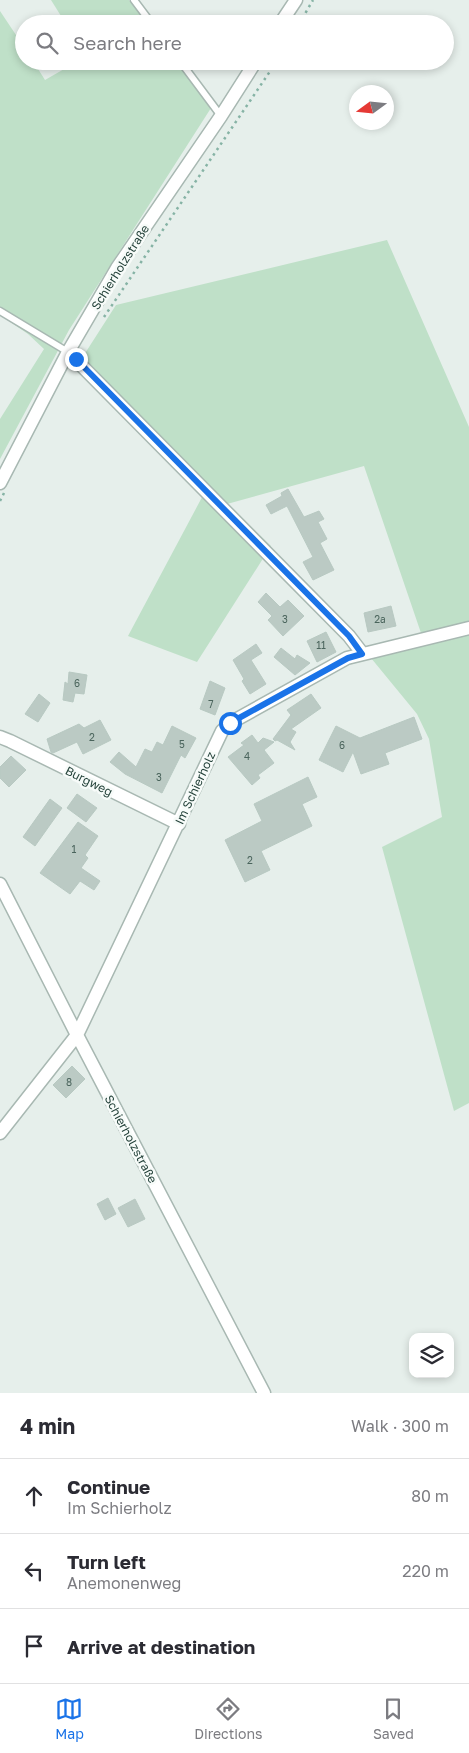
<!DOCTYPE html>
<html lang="en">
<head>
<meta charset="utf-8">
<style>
	:root { --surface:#fff; --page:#f7f7f7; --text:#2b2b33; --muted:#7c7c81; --line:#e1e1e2; --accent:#1a73e8 }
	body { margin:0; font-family:"Golos Text",sans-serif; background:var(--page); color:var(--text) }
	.controls { position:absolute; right:15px; bottom:15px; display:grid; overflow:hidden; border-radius:10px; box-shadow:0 2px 8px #0003 }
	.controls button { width:45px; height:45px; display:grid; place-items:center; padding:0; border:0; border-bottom:1px solid var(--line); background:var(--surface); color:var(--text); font:25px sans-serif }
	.compass { position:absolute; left:349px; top:85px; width:45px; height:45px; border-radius:50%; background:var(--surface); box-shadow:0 2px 8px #0003; rotate:255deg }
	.stop { position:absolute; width:15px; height:15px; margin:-11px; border:4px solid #1a73e8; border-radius:50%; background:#fff }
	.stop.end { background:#1a73e8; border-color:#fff; box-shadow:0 1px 5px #0008 }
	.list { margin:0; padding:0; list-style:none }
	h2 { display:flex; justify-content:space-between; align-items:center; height:65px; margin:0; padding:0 20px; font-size:21px }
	h2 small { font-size:16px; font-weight:400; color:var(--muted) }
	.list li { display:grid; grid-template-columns:32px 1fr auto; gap:15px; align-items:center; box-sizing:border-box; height:75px; padding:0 20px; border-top:1px solid var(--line) }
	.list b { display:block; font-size:19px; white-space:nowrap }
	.list p { margin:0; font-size:16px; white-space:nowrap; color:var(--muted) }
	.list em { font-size:16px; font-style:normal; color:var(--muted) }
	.icon { flex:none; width:28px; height:28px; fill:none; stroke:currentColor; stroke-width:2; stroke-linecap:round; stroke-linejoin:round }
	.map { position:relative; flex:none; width:469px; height:1393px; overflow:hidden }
	.search { position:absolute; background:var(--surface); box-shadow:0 2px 8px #0003; left:15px; right:15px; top:15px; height:55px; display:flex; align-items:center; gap:12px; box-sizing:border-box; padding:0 18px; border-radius:28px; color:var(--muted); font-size:19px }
	.sheet { height:290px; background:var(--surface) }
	nav { display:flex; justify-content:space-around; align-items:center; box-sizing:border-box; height:70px; border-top:1px solid var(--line); background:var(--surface); font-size:14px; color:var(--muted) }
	nav a { display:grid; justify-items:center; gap:2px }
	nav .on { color:var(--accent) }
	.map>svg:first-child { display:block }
	.green { fill:#bfe0c8 }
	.building { fill:#bbcac4; stroke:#b8c9c2 }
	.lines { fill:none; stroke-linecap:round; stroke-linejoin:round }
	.lane-casing { stroke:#a8b8b2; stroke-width:9 }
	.street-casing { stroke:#a8b8b2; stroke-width:15 }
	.path { stroke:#86b3a5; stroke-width:2.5; stroke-dasharray:2.5 4; stroke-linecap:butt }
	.lane { stroke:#fff; stroke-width:6 }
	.street { stroke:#fff; stroke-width:12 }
	.route { stroke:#1a73e8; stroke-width:6 }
	.labels { text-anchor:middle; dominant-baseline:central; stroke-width:5; stroke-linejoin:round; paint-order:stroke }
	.number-label { font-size:10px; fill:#4a645c }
	.street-label { font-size:12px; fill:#24423a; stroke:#f7fbf9 }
</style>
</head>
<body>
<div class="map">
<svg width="469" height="1393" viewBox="0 0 469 1393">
	<rect width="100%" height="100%" fill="#e6efeb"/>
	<path class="green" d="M 51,0 L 129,0 L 147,24 L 66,24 Z
		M 0,11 L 24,47 L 24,61 L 33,61 L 45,80 L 78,61 L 176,61 L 211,108 L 69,330 L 0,459 L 0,419 L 44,349 L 28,334 L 0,315 Z
		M 387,240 L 469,427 L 469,622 L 421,633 L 364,466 L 227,504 L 271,546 L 197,662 L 128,636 L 208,486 L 82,358 L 116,305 Z
		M 469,635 L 469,1103 L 454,1111 L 382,847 L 442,817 L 429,739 L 417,714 L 371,658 Z"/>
	<path class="building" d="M 288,489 L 304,517 L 319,511 L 324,519 L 318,522 L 327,539 L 320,543 L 334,570 L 313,580 L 303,562 L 313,557 L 287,506 L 271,514 L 266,505 L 282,496 L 281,493 Z
		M 266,593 L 280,607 L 288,600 L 304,616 L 283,636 L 268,620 L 272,616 L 258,602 Z
		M 391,606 L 396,626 L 368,632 L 364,613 Z
		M 326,632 L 336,652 L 317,662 L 307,641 Z
		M 256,644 L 262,653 L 251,660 L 266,684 L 250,694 L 242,681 L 244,679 L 233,660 Z
		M 281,648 L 295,659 L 297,655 L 310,663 L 295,675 L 274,657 Z
		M 69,672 L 87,675 L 84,694 L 75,693 L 73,702 L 63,700 L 65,682 L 68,684 Z
		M 210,681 L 225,688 L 215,715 L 200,709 Z
		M 39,694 L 50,703 L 38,722 L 25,714 Z
		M 311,694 L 321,708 L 291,729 L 296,732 L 290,742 L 295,750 L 277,740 L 275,741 L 273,739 L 291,715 L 287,710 Z
		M 414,717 L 422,739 L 385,753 L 389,764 L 361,774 L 353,752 L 343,772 L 319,760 L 336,726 L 360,738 Z
		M 100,720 L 111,740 L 83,754 L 77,742 L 53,753 L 51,752 L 47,739 L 79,724 L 84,728 Z
		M 172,726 L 196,738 L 185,758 L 181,755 L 162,793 L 125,774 L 110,762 L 119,752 L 136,767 L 145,749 L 152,752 L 157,742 L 163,745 Z
		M 252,735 L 258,743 L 263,738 L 274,742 L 264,750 L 274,763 L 258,775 L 260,778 L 252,785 L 228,757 L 244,745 L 241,743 Z
		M 11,756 L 26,770 L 9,787 L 0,778 L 0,767 Z
		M 308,777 L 317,797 L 302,804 L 312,826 L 261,851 L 270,870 L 245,882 L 225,840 L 262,821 L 254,804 Z
		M 77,794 L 97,808 L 86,822 L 67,808 Z
		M 50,799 L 62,808 L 35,846 L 23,837 Z
		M 78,822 L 98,836 L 85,855 L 88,858 L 81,868 L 100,881 L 94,890 L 80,881 L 70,894 L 40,873 Z
		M 72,1066 L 85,1079 L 66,1098 L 53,1085 Z
		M 108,1198 L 116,1214 L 105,1220 L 97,1204 Z
		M 135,1199 L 145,1219 L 128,1227 L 118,1208 Z"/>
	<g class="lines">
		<g class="lane-casing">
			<path id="lane" d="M 134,0 L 152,24
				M 180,61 L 221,116
				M 0,311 L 68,352"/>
		</g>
		<g class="street-casing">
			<path id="street" d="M 280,24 L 296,0
				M 68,352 L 349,636 L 362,653
				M 0,483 L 68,352 L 117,268 L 221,116 L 256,61
				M 0,737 L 10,741 L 179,824
				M 0,884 L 77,1035 L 264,1393
				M 0,1133 L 77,1035 L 222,731 L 230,723 L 347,658 L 469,628"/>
		</g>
		<path class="path" d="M 299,24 L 313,0
			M 104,317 L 277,61
			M 0,501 L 4,493"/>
		<use href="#lane" class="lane"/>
		<use href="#street" class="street"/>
	</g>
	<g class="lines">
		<path class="route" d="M 76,359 L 349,636 L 362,654 L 348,658 L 230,723"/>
	</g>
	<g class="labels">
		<g class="number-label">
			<text x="285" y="619">3</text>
			<text x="380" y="619">2a</text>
			<text x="321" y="645">11</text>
			<text x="77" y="683">6</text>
			<text x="211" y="704">7</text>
			<text x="92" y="737">2</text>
			<text x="182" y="744">5</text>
			<text x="342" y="745">6</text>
			<text x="247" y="756">4</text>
			<text x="159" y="777">3</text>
			<text x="74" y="849">1</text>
			<text x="250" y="860">2</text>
			<text x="69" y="1082">8</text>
		</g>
		<g class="street-label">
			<text transform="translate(120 267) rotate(-58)">Schierholzstraße</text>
			<text transform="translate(89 781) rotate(27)">Burgweg</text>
			<text transform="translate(195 788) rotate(-65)">Im Schierholz</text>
			<text transform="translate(131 1139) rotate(62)">Schierholzstraße</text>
		</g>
	</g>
</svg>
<div class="controls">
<button><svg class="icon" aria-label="layers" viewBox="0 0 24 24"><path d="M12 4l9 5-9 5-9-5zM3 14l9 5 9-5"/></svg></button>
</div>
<svg class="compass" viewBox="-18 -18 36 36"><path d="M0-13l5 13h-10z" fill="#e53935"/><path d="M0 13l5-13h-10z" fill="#7c7c81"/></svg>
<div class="stop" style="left:230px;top:723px"></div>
<div class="stop end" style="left:76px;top:359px"></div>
<div class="search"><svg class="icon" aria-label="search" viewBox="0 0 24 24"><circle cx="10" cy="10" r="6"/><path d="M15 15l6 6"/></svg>Search here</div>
</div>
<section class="sheet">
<h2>4 min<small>Walk · 300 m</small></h2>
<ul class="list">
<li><svg class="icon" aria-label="ahead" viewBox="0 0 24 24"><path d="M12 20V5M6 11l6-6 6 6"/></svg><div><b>Continue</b><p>Im Schierholz</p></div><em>80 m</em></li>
<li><svg class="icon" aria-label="left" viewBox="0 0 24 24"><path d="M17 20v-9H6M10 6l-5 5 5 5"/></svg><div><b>Turn left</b><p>Anemonenweg</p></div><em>220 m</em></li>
<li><svg class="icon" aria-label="arrive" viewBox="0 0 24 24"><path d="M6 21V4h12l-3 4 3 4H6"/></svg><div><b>Arrive at destination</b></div></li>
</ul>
</section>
<nav>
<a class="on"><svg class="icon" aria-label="map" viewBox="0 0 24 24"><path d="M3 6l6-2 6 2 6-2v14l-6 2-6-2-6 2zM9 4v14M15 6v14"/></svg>Map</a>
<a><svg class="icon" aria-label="directions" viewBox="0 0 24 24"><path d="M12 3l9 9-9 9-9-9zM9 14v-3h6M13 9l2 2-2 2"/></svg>Directions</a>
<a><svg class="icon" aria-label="saved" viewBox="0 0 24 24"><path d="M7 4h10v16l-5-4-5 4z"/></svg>Saved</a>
</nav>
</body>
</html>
